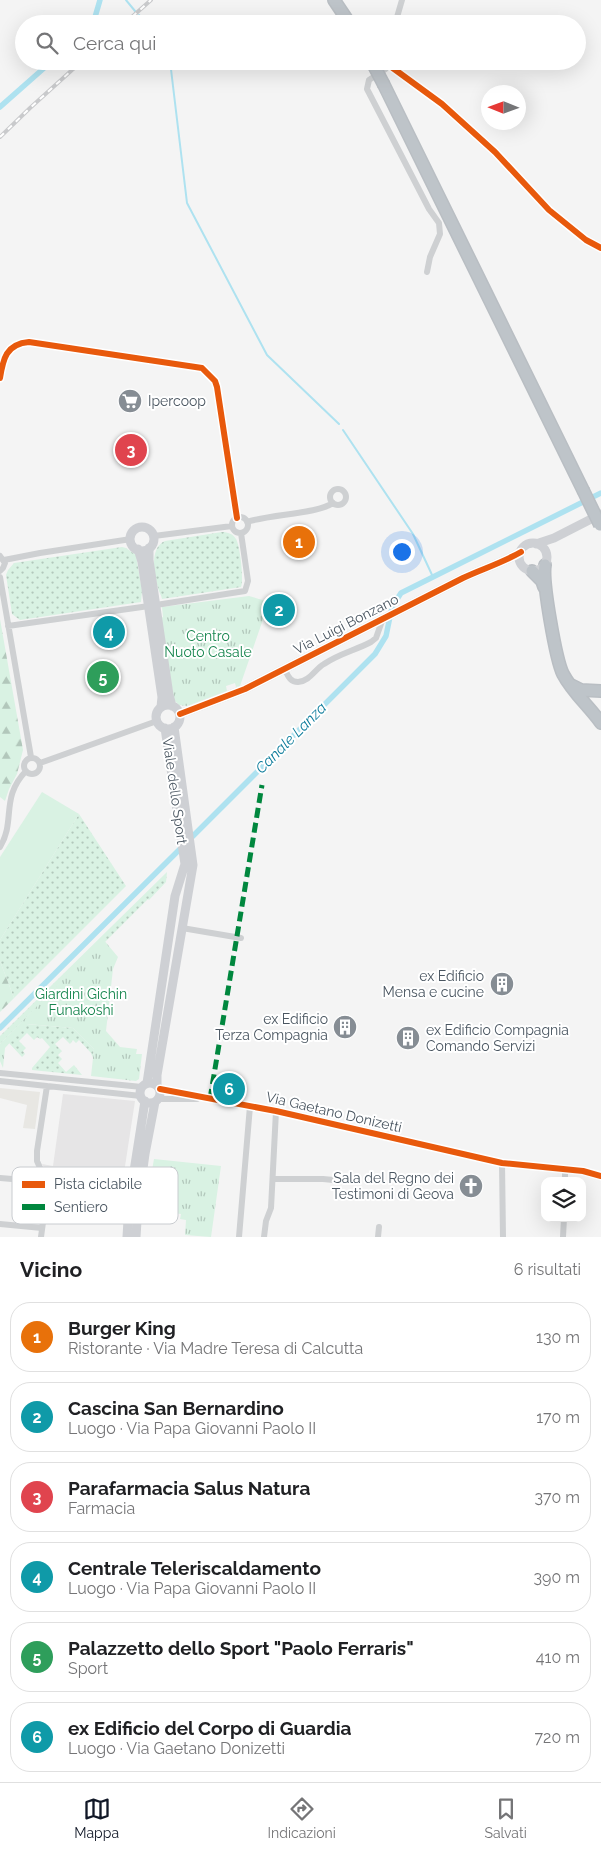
<!DOCTYPE html>
<html lang="it">
<head>
<meta charset="utf-8">
<style>
	:root { --surface:#fff; --page:#f2f2f2; --text:#202124; --muted:#757577; --line:#e0e0e0; --accent:#111827 }
	body { margin:0; font-family:Raleway,sans-serif; background:var(--page); color:var(--text) }
	.controls { position:absolute; right:15px; bottom:15px; display:grid; overflow:hidden; border-radius:10px; box-shadow:0 5px 20px #0002 }
	.controls button { width:45px; height:45px; display:grid; place-items:center; padding:0; border:0; border-bottom:1px solid var(--line); background:var(--surface); color:var(--text); font:25px sans-serif }
	.compass { position:absolute; left:481px; top:85px; width:45px; height:45px; border-radius:50%; background:var(--surface); box-shadow:0 5px 20px #0002; rotate:271deg }
	.you { position:absolute; left:401px; top:551px; width:18px; height:18px; margin:-12px; border:4px solid #fff; border-radius:50%; background:#1a73e8; box-shadow:0 0 0 8px #1a73e833 }
	.badge { display:grid; place-items:center; width:32px; height:32px; border-radius:50%; background:var(--accent); color:#fff; font-size:16px; font-weight:700 }
	.pin { position:absolute; translate:-50% -50%; border:2px solid #fff; box-shadow:0 1px 5px #0006 }
	.list { margin:0; padding:0; list-style:none }
	h2 { display:flex; justify-content:space-between; align-items:center; height:65px; margin:0; padding:0 20px; font-size:21px }
	h2 small { font-size:16px; font-weight:400; color:var(--muted) }
	.list li { display:grid; grid-template-columns:32px 1fr auto; gap:15px; align-items:center; box-sizing:border-box; height:70px; margin:0 10px 10px; padding:0 10px; border:1px solid var(--line); border-radius:20px }
	.list b { display:block; font-size:19px; white-space:nowrap }
	.list p { margin:0; font-size:16px; white-space:nowrap; color:var(--muted) }
	.list em { font-size:16px; font-style:normal; color:var(--muted) }
	.icon { flex:none; width:28px; height:28px; fill:none; stroke:currentColor; stroke-width:2; stroke-linecap:round; stroke-linejoin:round }
	.map { position:relative; flex:none; width:601px; height:1237px; overflow:hidden }
	.search { position:absolute; background:var(--surface); box-shadow:0 5px 20px #0002; left:15px; right:15px; top:15px; height:55px; display:flex; align-items:center; gap:12px; box-sizing:border-box; padding:0 18px; border-radius:28px; color:var(--muted); font-size:19px }
	.sheet { height:545px; background:var(--surface) }
	nav { display:flex; justify-content:space-around; align-items:center; box-sizing:border-box; height:70px; border-top:1px solid var(--line); background:var(--surface); font-size:14px; color:var(--muted) }
	nav a { display:grid; justify-items:center; gap:2px }
	nav .on { color:var(--accent) }
	.map>svg:first-child { display:block }
	.commercial { fill:#e8e7e3 }
	.education { fill:#e6e5e6 }
	.grass { fill:url(#grass-dots) }
	.forest { fill:url(#forest-firs) }
	.park { fill:url(#park-tufts) }
	.pitch { fill:#d9f2e3 }
	.lines { fill:none; stroke-linecap:round; stroke-linejoin:round }
	.stream { stroke:#aee2f0; stroke-width:2 }
	.canal { stroke:#aee2f0; stroke-width:5.5 }
	.highway-casing { stroke:#b9bec3; stroke-width:14 }
	.street { stroke:#ced0d2; stroke-width:6 }
	.secondary { stroke:#ced0d4; stroke-width:9 }
	.highway { stroke:#bec4c9; stroke-width:11 }
	.rail-casing { stroke:#c9cacc; stroke-width:4 }
	.rail { stroke:#fff; stroke-width:2; stroke-dasharray:5.5; stroke-linecap:butt }
	.highway-bridge-casing { stroke:#b9bec3; stroke-width:14; stroke-linecap:butt }
	.highway-bridge { stroke:#bec4c9; stroke-width:11 }
	.quiet { stroke:#00873e; stroke-width:5; stroke-dasharray:10 5; stroke-linecap:butt }
	.cycleway-casing { stroke:#fff; stroke-width:9 }
	.cycleway { stroke:#e8590c; stroke-width:6 }
	.labels { text-anchor:middle; dominant-baseline:central; stroke-width:4; stroke-linejoin:round; paint-order:stroke }
	.poi-label { font-size:14px; fill:#4a5661; stroke:#fff; text-anchor:end }
	.street-label { font-size:14px; fill:#4a5661; stroke:#fff }
	.park-label { font-size:14px; fill:#17864f; stroke:#fff }
	.water-label { font-size:15px; font-style:italic; fill:#0c7c9b; stroke:#fff }
	.key { fill:#fff; stroke:#c9ccd0; stroke-width:1 }
	.key-label { font-size:14px; fill:#4a5661 }
</style>
</head>
<body>
<div class="map">
<svg width="601" height="1237" viewBox="0 0 601 1237">
	<defs>
		<pattern id="grass-dots" width="8" height="8" patternUnits="userSpaceOnUse" patternTransform="scale(1.25)"><rect width="8" height="8" fill="#d9f2e3"/><path d="M2 2h.1M6 6h.1" fill="none" stroke="#b2c7bb" stroke-width="1.8" stroke-linecap="round"/></pattern>
		<pattern id="forest-firs" width="22" height="20" patternUnits="userSpaceOnUse" patternTransform="scale(1.25)"><rect width="22" height="20" fill="#d9f2e3"/><path d="M5 1l3.5 6h-7zM16 11l3.5 6h-7z" fill="#b2c7bb"/></pattern>
		<pattern id="park-tufts" width="24" height="20" patternUnits="userSpaceOnUse" patternTransform="scale(1.25)"><rect width="24" height="20" fill="#d9f2e3"/><path d="M3 7l-1-3M5 7V3M7 7l1-3M15 17l-1-3M17 17v-4M19 17l1-3" fill="none" stroke="#b2c7bb"/></pattern>
	</defs>
	<rect width="100%" height="100%" fill="#f4f4f4"/>
	<path class="commercial" d="M 0,1088 L 40,1092 L 35,1129 L 23,1128 L 27,1105 L 0,1098 Z"/>
	<path class="education" d="M 63,1094 L 135,1101 L 120,1199 L 52,1188 L 52,1183 L 42,1164 L 53,1166 Z"/>
	<path class="grass" d="M 222,532 C 228,532 233,534 236,539 C 240,545 244,580 241,587 L 162,599 C 161,594 159,592 158,588 C 154,574 149,548 165,541 Z
		M 122,547 L 126,548 L 136,555 L 142,591 L 141,602 L 20,620 L 12,614 L 6,575 L 8,570 L 14,563 Z
		M 79,814 L 126,886 L 14,998 L 0,961 L 0,940 Z
		M 167,872 L 166,882 L 149,900 L 148,899 L 105,942 L 103,940 L 0,1044 L 0,1036 Z
		M 26,1024 L 73,1028 L 94,1049 L 93,1058 L 91,1053 L 79,1040 L 76,1043 L 73,1040 L 70,1044 L 63,1037 L 55,1044 L 62,1051 L 58,1055 L 62,1059 L 58,1063 L 66,1072 L 74,1065 L 82,1075 L 32,1070 L 32,1068 L 50,1047 L 42,1038 L 40,1039 L 37,1037 L 34,1040 L 27,1033 L 19,1041 L 26,1048 L 23,1051 L 25,1054 L 22,1057 L 9,1043 Z"/>
	<path class="forest" d="M 0,619 L 23,750 L 17,774 L 9,789 L 5,801 L 0,797 Z
		M 0,961 L 14,998 L 0,1012 Z"/>
	<path class="park" d="M 249,596 L 269,602 L 240,686 L 236,687 L 235,683 L 226,686 L 227,691 L 187,706 L 179,705 L 174,700 L 161,618 L 163,617 L 162,607 Z
		M 103,939 L 118,957 L 113,969 L 106,1031 L 120,1047 L 137,1049 L 136,1054 L 142,1054 L 139,1079 L 136,1081 L 91,1076 L 94,1049 L 73,1028 L 27,1024 L 5,1048 L 3,1068 L 0,1061 L 0,1044 Z
		M 154,1159 L 221,1166 L 211,1237 L 185,1235 L 186,1220 L 180,1219 L 181,1214 L 148,1210 L 149,1187 Z"/>
	<path class="pitch" d="M 42,792 L 79,814 L 0,940 L 0,857 Z"/>
	<g class="lines">
		<path class="stream" d="M 126,0 L 135,11
			M 139,15 L 147,24
			M 170,61 L 187,203 L 267,355 L 339,424
			M 343,430 L 413,534 L 433,577"/>
		<path class="canal" d="M 93,24 L 100,0
			M 0,107 L 52,61
			M 189,840 L 375,654 L 386,636 L 392,607 L 401,593 L 601,493
			M 0,1028 L 183,846"/>
		<g class="highway-casing">
			<path id="highway" d="M 334,0 L 350,24
				M 384,85 L 583,490
				M 545,565 C 542,581 556,660 563,674 C 573,693 589,706 601,723
				M 532,571 L 542,581 L 544,587
				M 571,685 L 581,690 L 601,691"/>
		</g>
		<path class="street" d="M 395,24 L 402,0
			M 390,61 L 390,66 L 442,104 L 495,152 L 549,210 L 586,240 L 601,248
			M 390,66 L 369,80 L 367,89 L 429,209 L 439,223 L 440,234 L 430,257 L 427,272
			M 0,378 C 3,359 6,344 29,342 L 202,368 L 215,381 L 217,387 L 237,518
			M330 497a8 8 0 1 1 16 0a8 8 0 1 1-16 0Z
			M232 525a8 8 0 1 1 16 0a8 8 0 1 1-16 0Z
			M 247,522 C 270,514 317,514 333,503
			M 154,536 L 232,526
			M 0,556 L 5,563 L 3,568 L 0,571
			M 4,560 L 40,553 L 131,539
			M 0,577 L 31,757
			M 156,605 L 245,591 L 248,581 L 241,533
			M 8,626 L 149,606
			M 285,670 C 288,676 290,682 298,682 C 310,681 315,669 324,664 C 338,654 356,650 371,642 L 376,638 L 382,621 L 387,619
			M24 766a8 8 0 1 1 16 0a8 8 0 1 1-16 0Z
			M 40,763 L 157,721
			M 0,847 C 16,821 0,798 26,771
			M 182,928 L 241,938
			M 0,1073 L 142,1087
			M 0,1081 L 141,1096
			M 160,1089 L 276,1111 L 502,1163 L 583,1171 L 601,1176
			M 159,1099 L 197,1099
			M 502,1163 L 503,1237
			M 0,1178 L 12,1179 L 45,1177
			M 273,1179 L 323,1179 L 344,1181
			M 565,1181 L 565,1170
			M 47,1191 L 132,1204
			M 0,1224 L 42,1228
			M 41,1237 L 48,1186 L 37,1161 L 37,1151 L 47,1086
			M 239,1237 L 250,1106
			M 264,1237 L 266,1221 L 271,1208 L 276,1111
			M 378,1237 L 379,1227
			M 563,1237 L 564,1218"/>
		<path class="secondary" d="M130 539a12 12 0 1 1 24 0a12 12 0 1 1-24 0Z
			M519 557a14 14 0 1 1 28 0a14 14 0 1 1-28 0Z
			M 536,544 L 554,538 L 601,514
			M 149,548 L 149,560 L 169,695 L 172,706
			M 138,549 L 142,562 L 162,697 L 161,707
			M156 717a12 12 0 1 1 24 0a12 12 0 1 1-24 0Z
			M 180,714 L 245,689 L 463,578 C 482,569 502,563 521,552
			M140 1093a10 10 0 1 1 20 0a10 10 0 1 1-20 0Z
			M 147,1083 L 175,896 L 185,864 L 165,728
			M 157,1085 L 157,1075 L 193,865 L 174,727
			M 127,1237 L 129,1203 L 145,1101
			M 136,1237 L 138,1205 L 145,1154 L 155,1102"/>
		<use href="#highway" class="highway"/>
		<g class="rail-casing">
			<path id="rail" d="M 124,24 L 151,0
				M 0,137 L 30,108 L 82,61"/>
		</g>
		<use href="#rail" class="rail"/>
		<g class="highway-bridge-casing">
			<path id="highway-bridge" d="M 372,62 L 384,85
				M 583,490 L 600,525"/>
		</g>
		<use href="#highway-bridge" class="highway-bridge"/>
		<path class="quiet" d="M 210,1099 L 262,785"/>
		<g class="cycleway-casing">
			<path id="cycleway" d="M 390,61 L 390,66 L 442,104 L 495,152 L 549,210 L 586,240 L 601,248
				M 0,378 C 3,359 6,344 29,342 L 202,368 L 215,381 L 217,387 L 237,518
				M 180,714 L 245,689 L 463,578 C 482,569 502,563 521,552
				M 160,1089 L 276,1111 L 502,1163 L 583,1171 L 601,1176"/>
		</g>
		<use href="#cycleway" class="cycleway"/>
	</g>
	<defs>
		<g id="supermarket-disc" transform="scale(1.25)"><circle r="9.5" fill="#868d94" stroke="#fff"/><path d="M-6-5.5h2.5l.6 2H6L4.5 2H-2.5L-4.4-4H-6ZM-1.5 3.2a1.3 1.3 0 1 0 .1 0ZM3 3.2a1.3 1.3 0 1 0 .1 0Z" fill="#fff"/></g>
		<g id="building-disc" transform="scale(1.25)"><circle r="9.5" fill="#868d94" stroke="#fff"/><path d="M-4-6H4V6H1V3H-1V6H-4ZM-2.5-4.3h1.7v1.8h-1.7ZM.8-4.3h1.7v1.8H.8ZM-2.5-1h1.7V.8h-1.7ZM.8-1h1.7V.8H.8Z" fill="#fff"/></g>
		<g id="church-disc" transform="scale(1.25)"><circle r="9.5" fill="#868d94" stroke="#fff"/><path d="M-1.2-6h2.4v3.5h3.3v2.4h-3.3V6h-2.4V-.1h-3.3v-2.4h3.3Z" fill="#fff"/></g>
	</defs>
	<g fill-rule="evenodd">
		<use href="#supermarket-disc" x="130" y="401"/>
		<use href="#building-disc" x="502" y="984"/>
		<use href="#building-disc" x="345" y="1027"/>
		<use href="#building-disc" x="408" y="1038"/>
		<use href="#church-disc" x="471" y="1186"/>
	</g>
	<g class="labels">
		<g class="poi-label">
			<text x="148" y="401" text-anchor="start">Ipercoop</text>
			<text x="484" y="976">ex Edificio<tspan x="484" dy="16">Mensa e cucine</tspan></text>
			<text x="328" y="1019">ex Edificio<tspan x="328" dy="16">Terza Compagnia</tspan></text>
			<text x="426" y="1030" text-anchor="start">ex Edificio Compagnia<tspan x="426" dy="16">Comando Servizi</tspan></text>
			<text x="454" y="1178">Sala del Regno dei<tspan x="454" dy="16">Testimoni di Geova</tspan></text>
		</g>
		<g class="street-label">
			<text transform="translate(346 624) rotate(-27)">Via Luigi Bonzano</text>
			<text transform="translate(175 791) rotate(82)">Viale dello Sport</text>
			<text transform="translate(334 1112) rotate(13)">Via Gaetano Donizetti</text>
		</g>
		<g class="park-label">
			<text x="208" y="636">Centro<tspan x="208" dy="16">Nuoto Casale</tspan></text>
			<text x="81" y="994">Giardini Gichin<tspan x="81" dy="16">Funakoshi</tspan></text>
		</g>
		<g class="water-label">
			<text transform="translate(291 738) rotate(-45)">Canale Lanza</text>
		</g>
	</g>
	<rect x="12" y="1167" width="166" height="57" rx="8" class="key"/>
	<rect x="22" y="1181" width="23" height="7" fill="#e8590c"/>
	<rect x="22" y="1204" width="23" height="6" fill="#00873e"/>
	<g class="key-label">
		<text x="54" y="1189">Pista ciclabile</text>
		<text x="54" y="1212">Sentiero</text>
	</g>
</svg>
<div class="controls">
<button><svg class="icon" aria-label="layers" viewBox="0 0 24 24"><path d="M12 4l9 5-9 5-9-5zM3 14l9 5 9-5"/></svg></button>
</div>
<svg class="compass" viewBox="-18 -18 36 36"><path d="M0-13l5 13h-10z" fill="#e53935"/><path d="M0 13l5-13h-10z" fill="#757577"/></svg>
<div class="you"></div>
<div class="pin badge" style="left:299px;top:542px;background:#e8710a">1</div>
<div class="pin badge" style="left:279px;top:610px;background:#0f9aa8">2</div>
<div class="pin badge" style="left:131px;top:450px;background:#e0444e">3</div>
<div class="pin badge" style="left:109px;top:632px;background:#0f9aa8">4</div>
<div class="pin badge" style="left:103px;top:677px;background:#2e9e5b">5</div>
<div class="pin badge" style="left:229px;top:1089px;background:#0f9aa8">6</div>
<div class="search"><svg class="icon" aria-label="search" viewBox="0 0 24 24"><circle cx="10" cy="10" r="6"/><path d="M15 15l6 6"/></svg>Cerca qui</div>
</div>
<section class="sheet">
<h2>Vicino<small>6 risultati</small></h2>
<ul class="list">
<li><span class="badge" style="background:#e8710a">1</span><div><b>Burger King</b><p>Ristorante · Via Madre Teresa di Calcutta</p></div><em>130 m</em></li>
<li><span class="badge" style="background:#0f9aa8">2</span><div><b>Cascina San Bernardino</b><p>Luogo · Via Papa Giovanni Paolo II</p></div><em>170 m</em></li>
<li><span class="badge" style="background:#e0444e">3</span><div><b>Parafarmacia Salus Natura</b><p>Farmacia</p></div><em>370 m</em></li>
<li><span class="badge" style="background:#0f9aa8">4</span><div><b>Centrale Teleriscaldamento</b><p>Luogo · Via Papa Giovanni Paolo II</p></div><em>390 m</em></li>
<li><span class="badge" style="background:#2e9e5b">5</span><div><b>Palazzetto dello Sport &quot;Paolo Ferraris&quot;</b><p>Sport</p></div><em>410 m</em></li>
<li><span class="badge" style="background:#0f9aa8">6</span><div><b>ex Edificio del Corpo di Guardia</b><p>Luogo · Via Gaetano Donizetti</p></div><em>720 m</em></li>
</ul>
</section>
<nav>
<a class="on"><svg class="icon" aria-label="map" viewBox="0 0 24 24"><path d="M3 6l6-2 6 2 6-2v14l-6 2-6-2-6 2zM9 4v14M15 6v14"/></svg>Mappa</a>
<a><svg class="icon" aria-label="directions" viewBox="0 0 24 24"><path d="M12 3l9 9-9 9-9-9zM9 14v-3h6M13 9l2 2-2 2"/></svg>Indicazioni</a>
<a><svg class="icon" aria-label="saved" viewBox="0 0 24 24"><path d="M7 4h10v16l-5-4-5 4z"/></svg>Salvati</a>
</nav>
</body>
</html>
